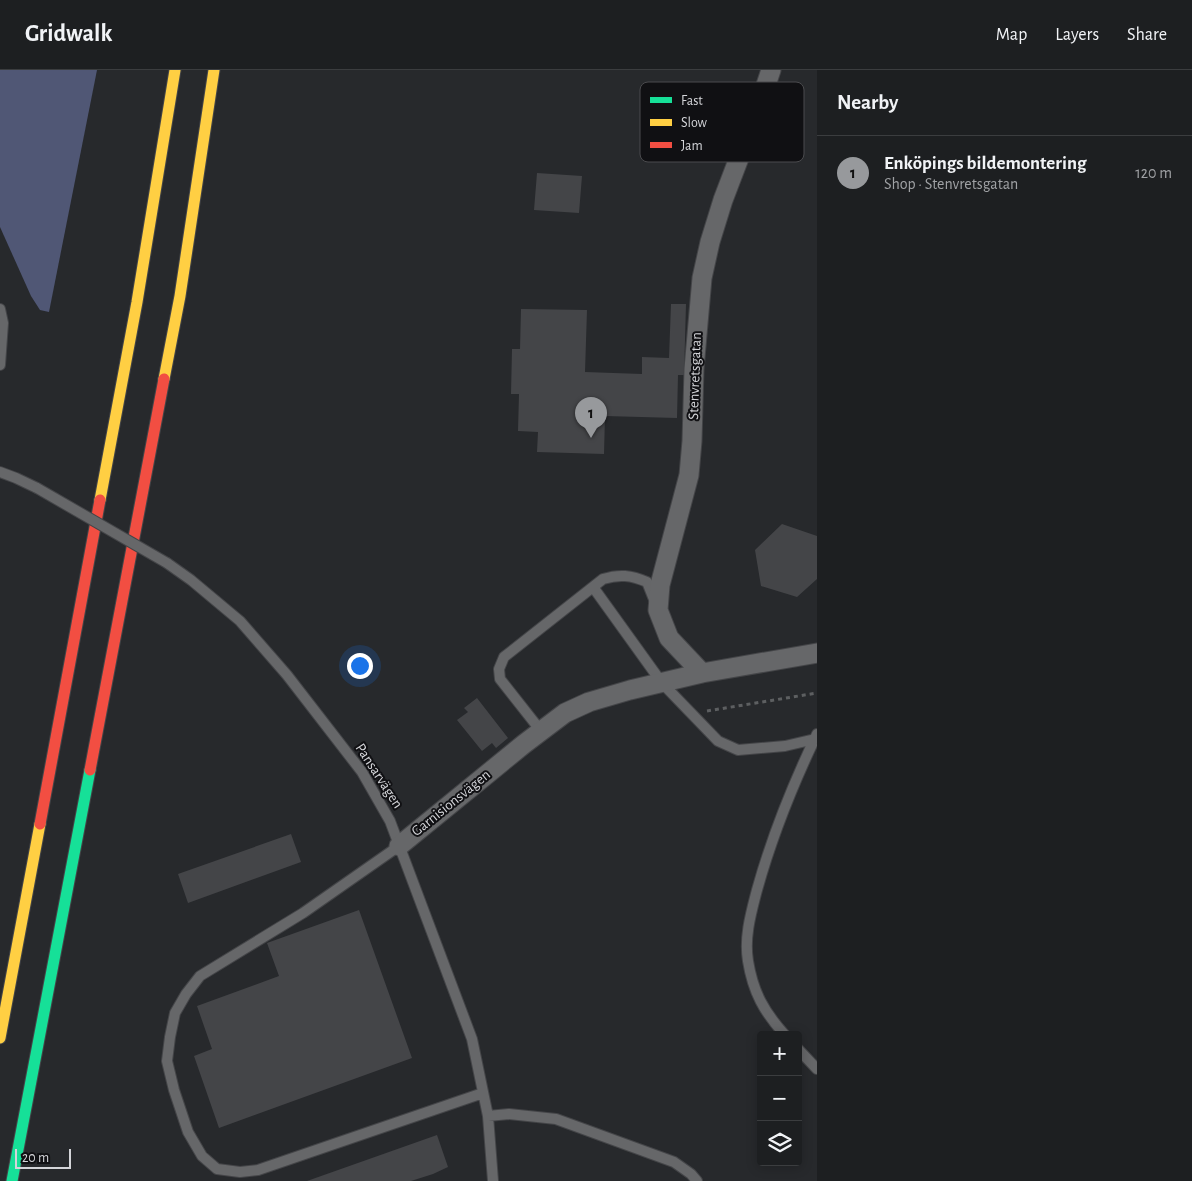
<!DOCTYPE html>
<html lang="en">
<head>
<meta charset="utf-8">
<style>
	:root { --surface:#1d1f21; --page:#2a2c2e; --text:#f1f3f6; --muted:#a0a2a5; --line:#3b3d3f; --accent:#97999c }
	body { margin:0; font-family:"Alegreya Sans",sans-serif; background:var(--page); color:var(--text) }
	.controls { position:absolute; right:15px; bottom:15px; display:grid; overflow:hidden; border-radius:5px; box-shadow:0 2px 12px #0003 }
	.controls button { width:45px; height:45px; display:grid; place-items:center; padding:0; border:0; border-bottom:1px solid var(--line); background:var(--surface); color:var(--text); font:25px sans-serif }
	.scale { position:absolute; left:15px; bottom:12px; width:56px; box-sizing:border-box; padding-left:5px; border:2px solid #d4d5d9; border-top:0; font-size:14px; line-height:18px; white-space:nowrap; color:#d4d5d9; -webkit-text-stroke:4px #101013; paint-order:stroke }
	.you { position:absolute; left:359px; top:595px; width:18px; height:18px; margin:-12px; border:4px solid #fff; border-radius:50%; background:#1a73e8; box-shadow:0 0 0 8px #1a73e833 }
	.badge { display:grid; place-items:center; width:32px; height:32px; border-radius:50%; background:var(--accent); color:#111; font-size:16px; font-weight:700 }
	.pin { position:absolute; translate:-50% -41px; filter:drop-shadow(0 1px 2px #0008) }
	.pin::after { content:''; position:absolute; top:26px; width:18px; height:15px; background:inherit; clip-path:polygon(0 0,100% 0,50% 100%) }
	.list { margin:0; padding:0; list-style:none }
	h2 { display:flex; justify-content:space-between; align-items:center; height:65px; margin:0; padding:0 20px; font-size:21px }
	h2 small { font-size:16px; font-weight:400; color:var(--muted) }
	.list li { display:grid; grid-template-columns:32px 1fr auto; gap:15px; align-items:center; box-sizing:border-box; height:75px; padding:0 20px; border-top:1px solid var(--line) }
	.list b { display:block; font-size:19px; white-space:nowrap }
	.list p { margin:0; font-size:16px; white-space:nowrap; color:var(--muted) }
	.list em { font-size:16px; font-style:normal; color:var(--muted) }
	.icon { flex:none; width:28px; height:28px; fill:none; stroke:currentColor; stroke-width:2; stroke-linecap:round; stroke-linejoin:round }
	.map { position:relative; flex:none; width:817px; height:1111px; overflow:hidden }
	header { display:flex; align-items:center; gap:30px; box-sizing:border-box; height:70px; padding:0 25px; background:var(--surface); border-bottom:1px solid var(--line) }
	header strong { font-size:24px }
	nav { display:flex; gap:28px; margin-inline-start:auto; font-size:18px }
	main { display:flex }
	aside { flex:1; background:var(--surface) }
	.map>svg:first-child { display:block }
	.forest { fill:#505775 }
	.building { fill:#444548 }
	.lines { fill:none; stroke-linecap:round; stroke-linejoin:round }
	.lane-casing { stroke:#444548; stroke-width:12 }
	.street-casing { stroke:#444548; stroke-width:21 }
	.fast-casing { stroke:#444548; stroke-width:13 }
	.slow-casing { stroke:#444548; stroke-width:13 }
	.jam-casing { stroke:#444548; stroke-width:13 }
	.path { stroke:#5d5f61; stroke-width:3; stroke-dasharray:4 4; stroke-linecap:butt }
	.lane { stroke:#666769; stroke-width:10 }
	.street { stroke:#666769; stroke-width:19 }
	.fast { stroke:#16e098; stroke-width:11 }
	.slow { stroke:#ffcf43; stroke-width:11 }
	.jam { stroke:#f24e42; stroke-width:11 }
	.lane-bridge-casing { stroke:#444548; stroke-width:12; stroke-linecap:butt }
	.lane-bridge { stroke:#666769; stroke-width:10 }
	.labels { text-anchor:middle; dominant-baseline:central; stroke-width:4; stroke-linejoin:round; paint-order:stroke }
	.street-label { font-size:15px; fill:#d4d5d9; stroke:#101013 }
	.key { fill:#101013; stroke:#4b4b4e; stroke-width:1 }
	.key-label { font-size:14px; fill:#d4d5d9 }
</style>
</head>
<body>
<header>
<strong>Gridwalk</strong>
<nav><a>Map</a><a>Layers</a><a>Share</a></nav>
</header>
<main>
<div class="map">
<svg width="817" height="1111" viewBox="0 0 817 1111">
	<rect width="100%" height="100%" fill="#27292c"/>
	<path class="forest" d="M 0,0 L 97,0 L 49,242 L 40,240 L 31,226 L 0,157 Z"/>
	<path class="building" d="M 537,103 L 582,106 L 579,143 L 534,140 Z
		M 671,234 L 686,234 L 684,305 L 678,305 L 677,348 L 605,346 L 604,384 L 537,382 L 538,362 L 518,361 L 519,324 L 511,324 L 512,279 L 520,279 L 521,239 L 587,240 L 585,302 L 642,304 L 642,287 L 669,288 Z
		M 782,454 L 817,466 L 817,509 L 797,527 L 761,516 L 755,480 Z
		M 477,628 L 508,668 L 496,678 L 492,673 L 482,681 L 457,650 L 468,642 L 464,638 Z
		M 291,764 L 301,792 L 188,833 L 178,804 Z
		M 359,840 L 412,988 L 219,1058 L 194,986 L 212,979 L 197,936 L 279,906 L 267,873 Z
		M 437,1065 L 448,1097 L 433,1104 L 411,1111 L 307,1111 Z"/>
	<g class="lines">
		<g class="lane-casing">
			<path id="lane" d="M 0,239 L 3,253 L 0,295
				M 0,402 L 16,408 L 37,418
				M 167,493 L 191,510 L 240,551 L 287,605 L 362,702 L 390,751 L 472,969 L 488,1046 L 493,1111
				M 593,517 L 662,613 L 718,671 L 738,680 L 785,676 L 815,669
				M 541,661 L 500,609 L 499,599 L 504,587 L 603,509 C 619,504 631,505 647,512 L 655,532
				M 399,776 L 303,843 L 200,906 L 186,924 L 175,943 L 170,967 L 167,991 L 174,1020 L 188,1062 L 202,1086 L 217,1099 L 240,1102 L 258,1100 L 483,1023
				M 785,965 C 764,942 753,922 748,891 C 744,867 751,843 757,820 C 772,766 793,714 817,664
				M 798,979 L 817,999
				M 488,1046 L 509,1044 L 556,1049 L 674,1092 L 691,1104 L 697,1111"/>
		</g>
		<g class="street-casing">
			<path id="street" d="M 702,603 L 669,568 L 658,540 L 660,515 L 689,405 L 692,371 L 694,299 L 702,208 L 710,172 L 723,130 L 760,33 L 771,0
				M 399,776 L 524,674 L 565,643 L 589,632 L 630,620 L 702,603 L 817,583"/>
		</g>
		<g class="fast-casing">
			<path id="fast" d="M 12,1111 L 90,700"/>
		</g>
		<g class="slow-casing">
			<path id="slow" d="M 164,309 L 180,226 L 214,0
				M 100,430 L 137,232 L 175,0
				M 0,968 L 40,754"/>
		</g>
		<g class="jam-casing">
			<path id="jam" d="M 90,700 L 164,309
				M 40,754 L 100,430"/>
		</g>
		<path class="path" d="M 707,641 L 817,623"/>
		<use href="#lane" class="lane"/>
		<use href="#street" class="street"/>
		<use href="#fast" class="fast"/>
		<use href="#slow" class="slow"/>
		<use href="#jam" class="jam"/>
		<g class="lane-bridge-casing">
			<path id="lane-bridge" d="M 37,418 L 167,493"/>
		</g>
		<use href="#lane-bridge" class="lane-bridge"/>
	</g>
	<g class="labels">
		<g class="street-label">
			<text transform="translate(695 306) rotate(-88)">Stenvretsgatan</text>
			<text transform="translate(379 706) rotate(57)">Pansarvägen</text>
			<text transform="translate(451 733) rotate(-39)">Garnisionsvägen</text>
		</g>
	</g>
	<rect x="640" y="12" width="164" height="80" rx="8" class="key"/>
	<rect x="650" y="27" width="22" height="6" fill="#16e098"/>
	<rect x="650" y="49" width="22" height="7" fill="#ffcf43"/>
	<rect x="650" y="72" width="22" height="6" fill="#f24e42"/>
	<g class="key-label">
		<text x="681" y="35">Fast</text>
		<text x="681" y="57">Slow</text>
		<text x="681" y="80">Jam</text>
	</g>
</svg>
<div class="controls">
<button>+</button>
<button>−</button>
<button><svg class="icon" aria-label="layers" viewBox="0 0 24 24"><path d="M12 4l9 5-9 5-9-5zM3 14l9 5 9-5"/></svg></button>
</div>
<div class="scale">20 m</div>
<div class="you"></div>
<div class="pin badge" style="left:591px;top:368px">1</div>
</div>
<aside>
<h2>Nearby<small></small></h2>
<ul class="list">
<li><span class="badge">1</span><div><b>Enköpings bildemontering</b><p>Shop · Stenvretsgatan</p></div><em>120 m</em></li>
</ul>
</aside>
</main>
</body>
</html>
